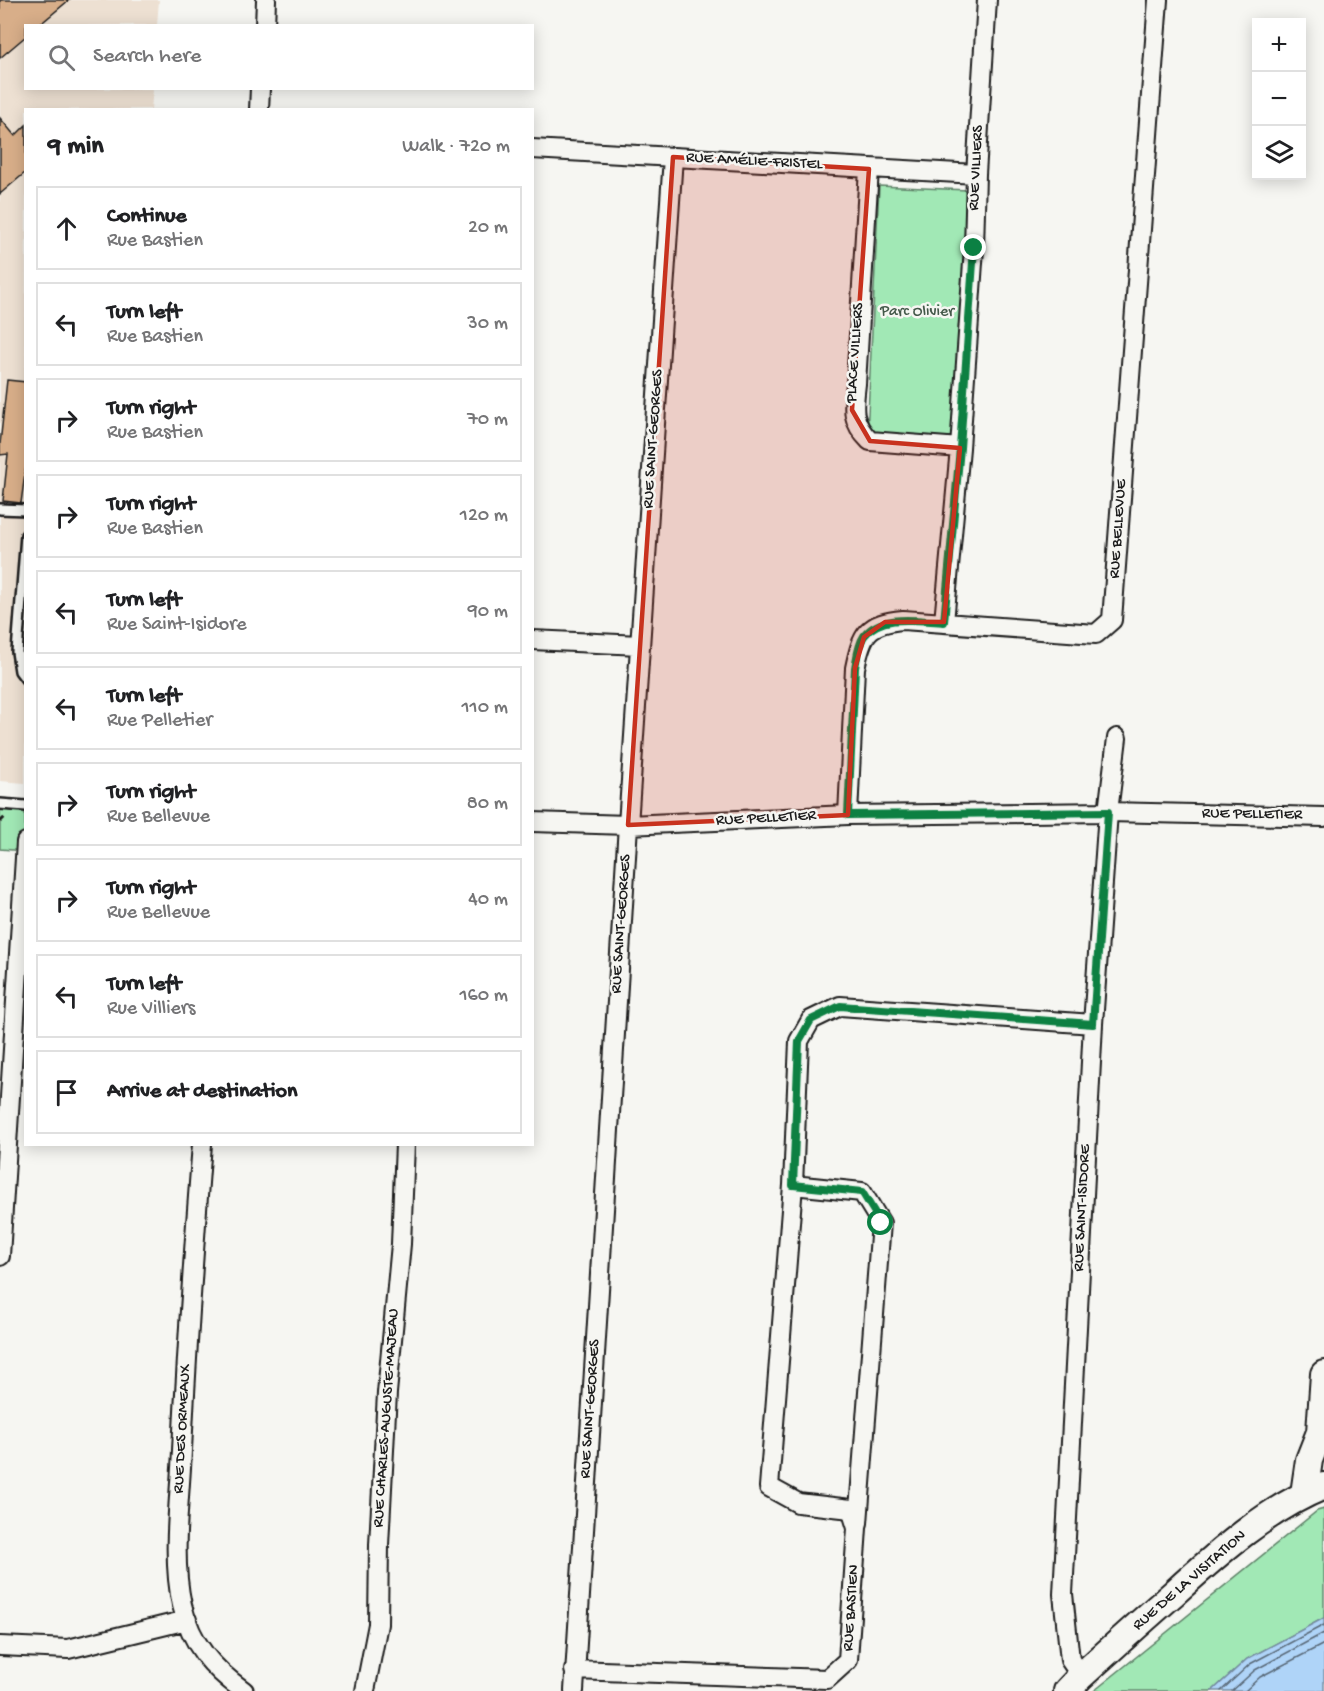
<!DOCTYPE html>
<html lang="en">
<head>
<meta charset="utf-8">
<style>
	:root { --surface:#fff; --page:#f6f6f6; --text:#202124; --muted:#757577; --line:#e0e0e0 }
	body { margin:0; font-family:"Gochi Hand",sans-serif; background:var(--page); color:var(--text) }
	.controls { position:absolute; right:18px; top:18px; display:grid; overflow:hidden; border-radius:0px; box-shadow:0 3px 15px #0003 }
	.controls button { width:54px; height:54px; display:grid; place-items:center; padding:0; border:0; border-bottom:2px solid var(--line); background:var(--surface); color:var(--text); font:30px sans-serif }
	.stop { position:absolute; width:18px; height:18px; margin:-14px; border:4px solid #0b8043; border-radius:50%; background:#fff }
	.stop.end { background:#0b8043; border-color:#fff; box-shadow:0 2px 6px #0008 }
	.list { margin:0; padding:0; list-style:none }
	h2 { display:flex; justify-content:space-between; align-items:center; height:78px; margin:0; padding:0 24px; font-size:26px }
	h2 small { font-size:20px; font-weight:400; color:var(--muted) }
	.list li { display:grid; grid-template-columns:39px 1fr auto; gap:18px; align-items:center; box-sizing:border-box; height:84px; margin:0 12px 12px; padding:0 12px; border:2px solid var(--line); border-radius:0px }
	.list b { display:block; font-size:22px; white-space:nowrap }
	.list p { margin:0; font-size:20px; white-space:nowrap; color:var(--muted) }
	.list em { font-size:20px; font-style:normal; color:var(--muted) }
	.icon { flex:none; width:33px; height:33px; fill:none; stroke:currentColor; stroke-width:2; stroke-linecap:round; stroke-linejoin:round }
	.map { position:relative; flex:none; width:1324px; height:1691px; overflow:hidden }
	.search { position:absolute; background:var(--surface); box-shadow:0 3px 15px #0003; left:24px; top:24px; width:510px; height:66px; display:flex; align-items:center; gap:15px; box-sizing:border-box; padding:0 21px; border-radius:0px; color:var(--muted); font-size:22px }
	.panel { position:absolute; background:var(--surface); box-shadow:0 3px 15px #0003; left:24px; top:108px; width:510px; height:1038px; border-radius:0px }
	.map>svg:first-child { display:block }
	.built { fill:#ede0d2 }
	.green { fill:#a1e8b5; stroke:#5e8268; stroke-width:1.5 }
	.water { fill:#afd4f8; stroke:#748aa0; stroke-width:1.5 }
	.lines { fill:none; stroke-linecap:round; stroke-linejoin:round }
	.shore { stroke:#576674; stroke-width:1.5 }
	.building { fill:#d8ae89; stroke:#1c1c1c; stroke-width:1.5 }
	.lane-casing { stroke:#1c1c1c; stroke-width:14 }
	.street-casing { stroke:#1c1c1c; stroke-width:22 }
	.secondary-casing { stroke:#1c1c1c; stroke-width:30 }
	.path { stroke:#1c1c1c; stroke-width:3; stroke-dasharray:6 4.5; stroke-linecap:butt }
	.lane { stroke:#f6f6f2; stroke-width:9 }
	.street { stroke:#f6f6f2; stroke-width:18 }
	.secondary { stroke:#f6f6f2; stroke-width:26 }
	.route { stroke:#0b8043; stroke-width:8 }
	.marked { fill:#c8321e; fill-opacity:0.2; stroke:#c8321e; stroke-width:4.5; stroke-linejoin:round }
	.labels { text-anchor:middle; dominant-baseline:central; stroke-width:5; stroke-linejoin:round; paint-order:stroke }
	.street-label { font-size:16px; fill:#1c1c1c; stroke:#f6f6f2 }
	.park-label { font-size:16px; fill:#44594a; stroke:#f6f6f2 }
</style>
</head>
<body>
<div class="map">
<svg width="1324" height="1691" viewBox="0 0 1324 1691">
	<rect width="100%" height="100%" fill="#f6f6f2"/>
	<filter id="ink" filterUnits="userSpaceOnUse"><feTurbulence type="fractalNoise" baseFrequency=".0167" numOctaves="2"/><feDisplacementMap in="SourceGraphic" scale="12" xChannelSelector="R" yChannelSelector="G"/><feConvolveMatrix kernelMatrix="1 2 1 2 8 2 1 2 1" color-interpolation-filters="sRGB"/></filter>
	<g filter="url(#ink)">
		<path class="built" d="M 0,0 L 159,0 L 157,25 L 26,26 L 26,88 L 153,89 L 151,109 L 26,110 L 25,783 L 0,781 Z"/>
		<path class="green" d="M 879,186 L 967,190 L 954,440 L 867,435 Z
			M 0,806 L 25,807 L 25,851 L 0,849 Z
			M 1324,1509 L 1324,1618 L 1247,1659 L 1212,1691 L 1094,1691 L 1317,1511 Z"/>
		<path class="water" d="M 1324,1618 L 1324,1691 L 1212,1691 L 1247,1659 Z"/>
		<g class="lines">
			<path class="shore" d="M 1221,1691 L 1250,1664 L 1324,1625
				M 1232,1691 L 1255,1670 L 1324,1633
				M 1245,1691 L 1260,1677 L 1324,1644"/>
		</g>
		<path class="building" d="M 0,0 L 69,0 L 38,26 L 26,26 L 26,36 L 0,58 Z
			M 0,118 L 15,136 L 26,125 L 26,172 L 0,194 Z
			M 7,380 L 26,382 L 26,466 L 21,503 L 3,501 L 8,454 L 0,455 L 0,444 Z"/>
		<g class="lines">
			<g class="lane-casing">
				<path id="lane" d="M 0,509 L 26,510
					M 26,535 L 17,652 L 20,671 L 26,679
					M 0,804 L 26,806"/>
			</g>
			<g class="street-casing">
				<path id="street" d="M 265,26 L 266,0
					M 259,110 L 260,88
					M 532,149 L 976,174
					M 869,169 L 856,384 C 853,409 851,422 870,441 L 960,448
					M 944,622 L 960,448 L 974,248 L 976,174 L 987,0
					M 532,640 L 640,645
					M 848,815 L 855,668 C 862,634 867,623 903,620 L 1096,634 L 1112,620 L 1158,0
					M 532,822 L 628,825 L 848,815 L 1108,812 L 1324,817
					M 202,1144 C 194,1246 187,1348 182,1450 C 180,1500 171,1555 182,1605 C 191,1644 212,1668 244,1691
					M 793,1185 L 862,1192 L 881,1223 L 858,1523
					M 0,1256 L 26,842
					M 0,1646 L 68,1649 L 187,1620
					M 574,1670 L 827,1679 L 848,1660 L 857,1528 L 851,1509 L 798,1503 L 769,1487 L 793,1185 L 799,1041 L 811,1020 L 840,1006 L 1093,1024
					M 1081,1676 L 1070,1660 L 1063,1594 L 1093,1024 L 1108,812 L 1117,738
					M 365,1691 L 378,1624 L 379,1545 L 387,1393 L 401,1244 L 405,1144
					M 574,1691 L 628,825 L 673,157"/>
			</g>
			<g class="secondary-casing">
				<path id="secondary" d="M 1304,1494 L 1309,1460 L 1320,1432 L 1324,1374
					M 1067,1691 L 1081,1676 C 1112,1648 1143,1620 1174,1593 C 1219,1552 1267,1509 1324,1486"/>
			</g>
			<path class="path" d="M 0,822 L 5,817"/>
			<use href="#lane" class="lane"/>
			<use href="#street" class="street"/>
			<use href="#secondary" class="secondary"/>
		</g>
	</g>
	<g class="lines" filter="url(#ink)">
		<path class="route" d="M 881,1223 L 862,1192 L 793,1185 L 799,1041 L 811,1020 L 840,1006 L 1093,1024 L 1108,812 L 848,815 L 855,668 C 857,657 858,645 864,636 C 881,613 919,621 944,622 L 960,448 L 974,248"/>
	</g>
	<path class="marked" d="M 673,157 L 869,169 L 852,410 L 870,441 L 960,448 L 944,622 L 885,622 L 864,637 L 855,668 L 848,815 L 628,825 Z"/>
	<g class="labels">
		<g class="street-label">
			<text transform="translate(754 162) rotate(3)">RUE AMÉLIE-FRISTEL</text>
			<text transform="translate(977 168) rotate(-87)">RUE VILLIERS</text>
			<text transform="translate(856 353) rotate(-86)">PLACE VILLIERS</text>
			<text transform="translate(654 439) rotate(-86)">RUE SAINT-GEORGES</text>
			<text transform="translate(1119 529) rotate(-86)">RUE BELLEVUE</text>
			<text transform="translate(1252 815) rotate(1)">RUE PELLETIER</text>
			<text transform="translate(766 819) rotate(-3)">RUE PELLETIER</text>
			<text transform="translate(622 924) rotate(-86)">RUE SAINT-GEORGES</text>
			<text transform="translate(1083 1208) rotate(-87)">RUE SAINT-ISIDORE</text>
			<text transform="translate(591 1409) rotate(-86)">RUE SAINT-GEORGES</text>
			<text transform="translate(387 1418) rotate(-86)">RUE CHARLES-AUGUSTE-MAJEAU</text>
			<text transform="translate(183 1429) rotate(-87)">RUE DES ORMEAUX</text>
			<text transform="translate(1190 1581) rotate(-41)">RUE DE LA VISITATION</text>
			<text transform="translate(852 1608) rotate(-86)">RUE BASTIEN</text>
		</g>
		<g class="park-label">
			<text x="917" y="312">Parc Olivier</text>
		</g>
	</g>
</svg>
<div class="controls">
<button>+</button>
<button>−</button>
<button><svg class="icon" aria-label="layers" viewBox="0 0 24 24"><path d="M12 4l9 5-9 5-9-5zM3 14l9 5 9-5"/></svg></button>
</div>
<div class="stop" style="left:881px;top:1223px"></div>
<div class="stop end" style="left:974px;top:248px"></div>
<div class="search"><svg class="icon" aria-label="search" viewBox="0 0 24 24"><circle cx="10" cy="10" r="6"/><path d="M15 15l6 6"/></svg>Search here</div>
<section class="panel">
<h2>9 min<small>Walk · 720 m</small></h2>
<ul class="list">
<li><svg class="icon" aria-label="ahead" viewBox="0 0 24 24"><path d="M12 20V5M6 11l6-6 6 6"/></svg><div><b>Continue</b><p>Rue Bastien</p></div><em>20 m</em></li>
<li><svg class="icon" aria-label="left" viewBox="0 0 24 24"><path d="M17 20v-9H6M10 6l-5 5 5 5"/></svg><div><b>Turn left</b><p>Rue Bastien</p></div><em>30 m</em></li>
<li><svg class="icon" aria-label="right" viewBox="0 0 24 24"><path d="M7 20v-9h11M14 6l5 5-5 5"/></svg><div><b>Turn right</b><p>Rue Bastien</p></div><em>70 m</em></li>
<li><svg class="icon" aria-label="right" viewBox="0 0 24 24"><path d="M7 20v-9h11M14 6l5 5-5 5"/></svg><div><b>Turn right</b><p>Rue Bastien</p></div><em>120 m</em></li>
<li><svg class="icon" aria-label="left" viewBox="0 0 24 24"><path d="M17 20v-9H6M10 6l-5 5 5 5"/></svg><div><b>Turn left</b><p>Rue Saint-Isidore</p></div><em>90 m</em></li>
<li><svg class="icon" aria-label="left" viewBox="0 0 24 24"><path d="M17 20v-9H6M10 6l-5 5 5 5"/></svg><div><b>Turn left</b><p>Rue Pelletier</p></div><em>110 m</em></li>
<li><svg class="icon" aria-label="right" viewBox="0 0 24 24"><path d="M7 20v-9h11M14 6l5 5-5 5"/></svg><div><b>Turn right</b><p>Rue Bellevue</p></div><em>80 m</em></li>
<li><svg class="icon" aria-label="right" viewBox="0 0 24 24"><path d="M7 20v-9h11M14 6l5 5-5 5"/></svg><div><b>Turn right</b><p>Rue Bellevue</p></div><em>40 m</em></li>
<li><svg class="icon" aria-label="left" viewBox="0 0 24 24"><path d="M17 20v-9H6M10 6l-5 5 5 5"/></svg><div><b>Turn left</b><p>Rue Villiers</p></div><em>160 m</em></li>
<li><svg class="icon" aria-label="arrive" viewBox="0 0 24 24"><path d="M6 21V4h12l-3 4 3 4H6"/></svg><div><b>Arrive at destination</b></div></li>
</ul>
</section>
</div>
</body>
</html>
